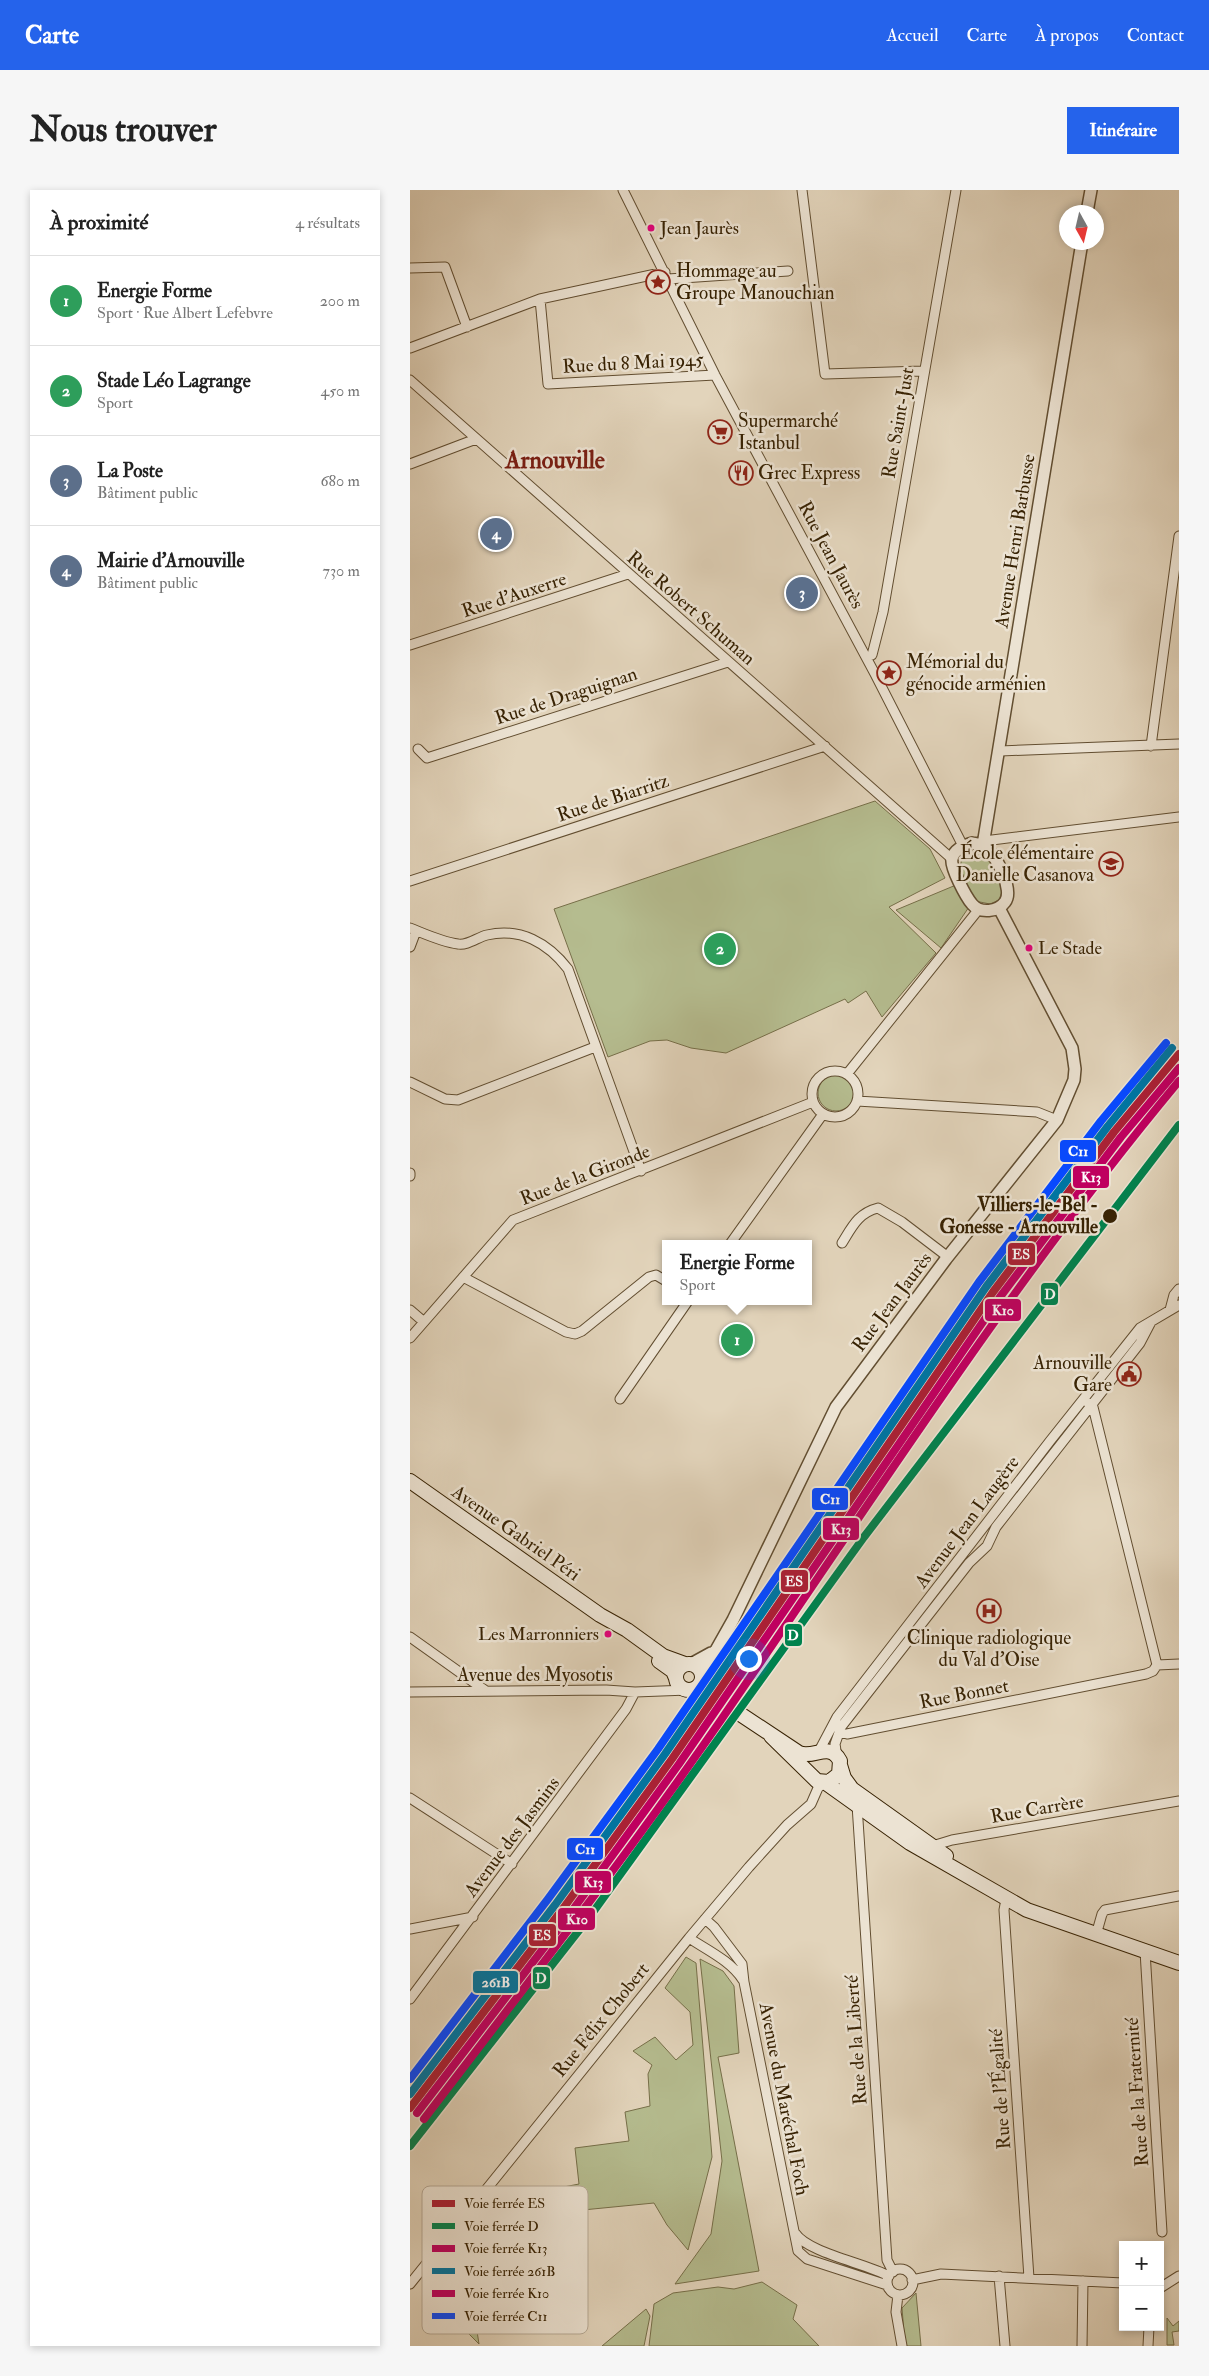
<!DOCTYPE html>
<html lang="fr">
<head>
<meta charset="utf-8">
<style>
	:root { --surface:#fff; --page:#f6f6f6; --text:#222; --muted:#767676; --line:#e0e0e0; --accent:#2563eb }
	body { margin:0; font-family:"IM FELL Double Pica",serif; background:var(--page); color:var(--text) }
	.controls { position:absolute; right:15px; bottom:15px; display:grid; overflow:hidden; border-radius:0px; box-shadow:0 2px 8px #0003 }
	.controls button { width:45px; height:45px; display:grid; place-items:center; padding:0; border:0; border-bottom:1px solid var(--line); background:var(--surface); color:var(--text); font:25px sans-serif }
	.compass { position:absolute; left:649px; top:15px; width:45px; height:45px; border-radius:50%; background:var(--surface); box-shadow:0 2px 8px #0003; rotate:172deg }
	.you { position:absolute; left:338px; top:1468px; width:18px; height:18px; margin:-12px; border:4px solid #fff; border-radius:50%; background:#1a73e8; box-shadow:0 0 0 8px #1a73e833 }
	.badge { display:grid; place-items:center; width:32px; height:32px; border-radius:50%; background:var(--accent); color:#fff; font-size:16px; font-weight:700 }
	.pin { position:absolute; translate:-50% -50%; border:2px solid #fff; box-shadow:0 1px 5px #0006 }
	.popup { position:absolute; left:252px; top:1050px; width:150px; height:65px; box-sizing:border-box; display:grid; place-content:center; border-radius:0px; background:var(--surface); filter:drop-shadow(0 1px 4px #0005); font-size:16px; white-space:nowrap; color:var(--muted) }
	.popup b { font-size:19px; color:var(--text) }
	.popup::after { content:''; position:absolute; left:50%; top:100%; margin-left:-10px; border:10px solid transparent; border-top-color:var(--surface) }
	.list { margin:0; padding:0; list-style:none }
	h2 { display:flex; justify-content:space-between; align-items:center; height:65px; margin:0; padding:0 20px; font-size:21px }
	h2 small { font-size:16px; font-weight:400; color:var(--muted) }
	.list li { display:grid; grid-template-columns:32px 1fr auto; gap:15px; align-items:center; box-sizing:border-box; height:90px; padding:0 20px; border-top:1px solid var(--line) }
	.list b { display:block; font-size:19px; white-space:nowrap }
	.list p { margin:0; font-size:16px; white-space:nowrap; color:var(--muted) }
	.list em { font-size:16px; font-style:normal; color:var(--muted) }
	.map { position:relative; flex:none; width:769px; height:2156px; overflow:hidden; border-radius:0px }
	header { display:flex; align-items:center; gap:30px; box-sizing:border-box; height:70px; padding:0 25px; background:var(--accent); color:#fff }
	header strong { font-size:24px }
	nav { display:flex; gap:28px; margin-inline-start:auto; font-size:18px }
	.intro { display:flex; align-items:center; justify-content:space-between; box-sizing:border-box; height:120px; padding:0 30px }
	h1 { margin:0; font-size:35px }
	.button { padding:12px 22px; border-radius:0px; background:var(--accent); color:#fff; font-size:18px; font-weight:700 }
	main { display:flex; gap:30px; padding:0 30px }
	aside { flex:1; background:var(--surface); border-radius:0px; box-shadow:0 2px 8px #0003 }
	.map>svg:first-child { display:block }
	.green { fill:#b5bc8f; stroke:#766f49 }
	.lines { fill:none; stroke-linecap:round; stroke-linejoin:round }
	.minor-casing { stroke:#624e31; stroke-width:11 }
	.tertiary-casing { stroke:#624e31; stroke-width:14 }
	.secondary-casing { stroke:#372203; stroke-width:16 }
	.minor { stroke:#ece3d3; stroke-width:9 }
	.tertiary { stroke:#ece3d3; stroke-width:11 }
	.secondary { stroke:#ece3d3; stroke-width:14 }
	.rail-1-casing { stroke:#ece3d3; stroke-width:11 }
	.rail-2-casing { stroke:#ece3d3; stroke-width:11 }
	.rail-3-casing { stroke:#ece3d3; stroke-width:11 }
	.rail-4-casing { stroke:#ece3d3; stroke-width:11 }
	.rail-5-casing { stroke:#ece3d3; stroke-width:11 }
	.rail-6-casing { stroke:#ece3d3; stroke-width:11 }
	.rail-1 { stroke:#aa2135; stroke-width:8 }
	.rail-2 { stroke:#00824e; stroke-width:8 }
	.rail-3 { stroke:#bf005f; stroke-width:8 }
	.rail-4 { stroke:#0075a1; stroke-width:8 }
	.rail-5 { stroke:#bf005f; stroke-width:8 }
	.rail-6 { stroke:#0749ff; stroke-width:8 }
	.bus-dot { fill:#e5007d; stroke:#ece3d3; stroke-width:2 }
	.stop-dot { fill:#372203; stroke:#ece3d3; stroke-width:2 }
	.labels { text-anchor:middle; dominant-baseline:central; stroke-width:5; stroke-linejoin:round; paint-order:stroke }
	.bus-label { font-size:18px; fill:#372203; stroke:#ece3d3; text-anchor:start }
	.poi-label { font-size:19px; fill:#372203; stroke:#ece3d3; text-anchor:start }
	.street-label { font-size:19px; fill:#372203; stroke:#ece3d3 }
	.stop-label { font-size:19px; font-weight:bold; fill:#372203; stroke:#ece3d3; text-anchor:end }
	.district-label { font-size:24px; font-weight:bold; fill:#7a1f14; stroke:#ece3d3 }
	.key { fill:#ece3d3; stroke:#b6a995; stroke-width:1 }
	.key-label { font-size:14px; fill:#372203 }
	.line-badge { stroke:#ece3d3; stroke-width:2 }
	.badge-label { font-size:14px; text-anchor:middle; font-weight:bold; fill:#fff }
</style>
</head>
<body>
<header>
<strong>Carte</strong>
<nav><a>Accueil</a><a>Carte</a><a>À propos</a><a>Contact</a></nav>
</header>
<div class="intro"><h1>Nous trouver</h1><a class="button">Itinéraire</a></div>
<main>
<aside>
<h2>À proximité<small>4 résultats</small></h2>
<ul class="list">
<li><span class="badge" style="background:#2e9e5b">1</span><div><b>Energie Forme</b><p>Sport · Rue Albert Lefebvre</p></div><em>200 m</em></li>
<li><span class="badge" style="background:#2e9e5b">2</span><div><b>Stade Léo Lagrange</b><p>Sport</p></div><em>450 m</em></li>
<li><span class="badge" style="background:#5c6f8a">3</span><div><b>La Poste</b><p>Bâtiment public</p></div><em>680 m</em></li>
<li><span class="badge" style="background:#5c6f8a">4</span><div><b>Mairie d'Arnouville</b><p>Bâtiment public</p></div><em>730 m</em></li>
</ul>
</aside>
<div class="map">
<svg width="769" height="2156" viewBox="0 0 769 2156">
	<rect width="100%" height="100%" fill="#e2d4bb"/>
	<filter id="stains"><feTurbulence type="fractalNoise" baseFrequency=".004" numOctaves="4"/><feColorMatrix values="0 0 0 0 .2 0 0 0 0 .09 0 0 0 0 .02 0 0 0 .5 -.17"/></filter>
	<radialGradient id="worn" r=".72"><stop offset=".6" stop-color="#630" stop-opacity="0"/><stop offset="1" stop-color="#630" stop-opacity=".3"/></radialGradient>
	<path class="green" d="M 465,611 L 520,659 L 535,688 L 479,717 L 526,763 L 472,827 L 456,801 L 438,813 L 435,809 L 316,863 L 281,858 L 257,850 L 240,851 L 198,867 L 144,719 Z
		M 565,661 C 583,662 587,682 594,696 L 589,710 L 580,714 L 565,711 L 549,683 L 552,668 Z
		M 546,695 L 559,717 L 531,758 L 486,720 Z
		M408 903a18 18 0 1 1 36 0a18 18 0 1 1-36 0Z
		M 276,1767 L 286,1773 L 302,1967 L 278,2060 L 257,2035 L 244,2013 L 132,2024 L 128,2002 L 169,1994 L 165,1958 L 219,1951 L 215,1922 L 240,1916 L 238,1884 L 242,1875 L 223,1861 L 245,1847 L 266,1870 L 283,1855 L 280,1822 L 255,1798 Z
		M 290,1769 L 313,1781 L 324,1796 L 329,1863 L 308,1867 L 349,2081 L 265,2094 L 301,2044 L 312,1971 Z
		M 44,2063 L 56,2070 L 69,2154 L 40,2125 L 51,2090 L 32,2078 L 33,2070 Z
		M 352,2092 L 387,2115 L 383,2129 L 409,2156 L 239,2156 L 244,2114 L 263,2103 L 308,2097 L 324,2099 Z
		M 506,2103 L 511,2156 L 495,2156 L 492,2118 Z
		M 236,2119 L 240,2126 L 234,2156 L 192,2156 Z
		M 757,2128 L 763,2136 L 769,2131 L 769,2141 L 762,2142 L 764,2155 L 757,2155 Z"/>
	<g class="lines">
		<g class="minor-casing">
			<path id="minor" d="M 213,0 L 305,185 L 465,484 L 553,656
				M 392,0 L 415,184 L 513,181
				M 0,78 L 35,77 L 57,137
				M 258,89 L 378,81
				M 130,109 L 138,194 L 305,185
				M 0,158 L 130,109 L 255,82
				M 0,190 L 542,669
				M 0,274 L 66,249
				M 0,455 L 218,384
				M 456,467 L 462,465 L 473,422 L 546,0
				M 741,556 L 769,346
				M 8,559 L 17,568 L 318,472
				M 590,561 L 769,554
				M 574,651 L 769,627
				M 0,691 L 415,556
				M 0,738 C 15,744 32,752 48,754 C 57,756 68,747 77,745 C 110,737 138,753 158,779 L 231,981
				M 0,757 L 6,741
				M402 904a23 23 0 1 1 46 0a23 23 0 1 1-46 0Z
				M 437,884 L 569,719
				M 0,892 L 35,909 L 48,910 L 185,857
				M 447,911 L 627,922 L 647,930
				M 0,983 L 0,986
				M 432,1053 C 442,1037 448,1023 468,1018 L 492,1032 L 538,1067
				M 320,1054 L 413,924
				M 53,1087 L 156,1142 L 165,1144 L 172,1141 L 239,1087 L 246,1085 L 256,1091
				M 0,1120 L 14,1132
				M 760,1120 L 764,1105 L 769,1099
				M 0,1148 L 103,1030 L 403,912
				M 210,1209 L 278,1111
				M 678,1213 L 683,1217 L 685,1225 L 747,1475
				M 0,1447 L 76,1501
				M 747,1475 L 769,1474
				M 0,1502 L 196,1500 L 225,1502 L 278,1500
				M 429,1542 L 437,1544 L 736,1484 L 743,1481 L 747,1475
				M 409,1561 L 427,1527 L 640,1251 L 730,1138 L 769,1115
				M 427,1567 L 425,1554 L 431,1537 L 559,1373 L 577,1356 L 586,1337 L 730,1153 L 741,1132
				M 0,1608 L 102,1674
				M 447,1615 L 477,2070 L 483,2082
				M 519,1657 L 542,1650 L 769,1611
				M 596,1709 L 594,1720 L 619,2088
				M 295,1729 L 304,1737 L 332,1774 L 334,1792 L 388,2061 L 397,2069 L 477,2095
				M 0,1739 L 63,1727
				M 686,1745 L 692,1724 L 695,1720 L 769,1706
				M 279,1748 C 297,1760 321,1771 333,1790
				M 735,1761 L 752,2042
				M 0,1809 L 216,1519 L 225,1502
				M 385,2043 C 398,2063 455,2073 479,2086
				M477 2092a13 13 0 1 1 26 0a13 13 0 1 1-26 0Z
				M 589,2086 L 595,2156
				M 502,2090 L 531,2084 L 713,2093
				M 0,2094 L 279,1748 L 339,1677 L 377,1635 L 401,1614 L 408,1598 L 414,1593
				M 750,2098 L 769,2086
				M 488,2105 L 486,2122 L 492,2156
				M 672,2156 L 673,2091
				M 738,2156 L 739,2137"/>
		</g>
		<g class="tertiary-casing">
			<path id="tertiary" d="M 677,22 L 681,0
				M 562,653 C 567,654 572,654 576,658 C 587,666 604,701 595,712 C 588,722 570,724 562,714 C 556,707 540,677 542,669 C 544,659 554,656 562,653 Z
				M 573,655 L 672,52
				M 281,1474 L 301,1463
				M 292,1485 L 323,1430 L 426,1217 L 536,1069 L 647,930 L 664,890 L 665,879 L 662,858 L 589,718"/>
		</g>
		<g class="secondary-casing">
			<path id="secondary" d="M 0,1291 L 190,1425 L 217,1440 L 253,1466 L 275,1474
				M 249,1471 L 263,1481 L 266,1488
				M266 1487a13 13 0 1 1 26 0a13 13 0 1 1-26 0Z
				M 288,1496 L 389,1563 C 404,1569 420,1551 430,1571 L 429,1584 L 419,1592 L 407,1591 L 361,1546
				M 430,1575 L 434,1588 L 442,1599 L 536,1666
				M 416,1593 L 500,1653 L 617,1720 L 769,1773"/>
		</g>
		<use href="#minor" class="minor"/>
		<use href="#tertiary" class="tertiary"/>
		<use href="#secondary" class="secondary"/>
		<g class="rail-1-casing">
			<path id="rail-1" d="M 0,1918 L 152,1720 L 262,1569 L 583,1102 L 704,942 L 769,864"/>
		</g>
		<g class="rail-2-casing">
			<path id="rail-2" d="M 0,1956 L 181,1725 L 454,1347 L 769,935"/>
		</g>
		<g class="rail-3-casing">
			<path id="rail-3" d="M 7,1923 L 159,1725 L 269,1574 L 590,1107 L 711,947 L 769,878"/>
		</g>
		<g class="rail-4-casing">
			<path id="rail-4" d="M 0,1904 L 145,1715 L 255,1564 L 576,1097 L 698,936 L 762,858"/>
		</g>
		<g class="rail-5-casing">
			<path id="rail-5" d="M 14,1929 C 115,1797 216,1667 311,1530 C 460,1314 600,1094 769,891"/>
		</g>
		<g class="rail-6-casing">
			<path id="rail-6" d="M 0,1889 L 138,1709 L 248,1559 L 569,1092 L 691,931 L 756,853"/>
		</g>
		<use href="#rail-1" class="rail-1"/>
		<use href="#rail-2" class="rail-2"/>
		<use href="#rail-3" class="rail-3"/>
		<use href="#rail-4" class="rail-4"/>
		<use href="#rail-5" class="rail-5"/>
		<use href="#rail-6" class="rail-6"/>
	</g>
	<defs>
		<g id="sight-ring" transform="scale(1.25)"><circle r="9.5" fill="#ece3d3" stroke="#8f2418" stroke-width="1.5"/><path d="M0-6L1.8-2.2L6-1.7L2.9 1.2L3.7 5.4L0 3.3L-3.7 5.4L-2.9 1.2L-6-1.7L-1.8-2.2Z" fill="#8f2418"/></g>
		<g id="supermarket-ring" transform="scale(1.25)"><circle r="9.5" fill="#ece3d3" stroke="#8f2418" stroke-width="1.5"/><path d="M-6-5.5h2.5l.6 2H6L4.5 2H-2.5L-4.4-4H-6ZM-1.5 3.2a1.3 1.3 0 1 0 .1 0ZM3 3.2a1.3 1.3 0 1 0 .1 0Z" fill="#8f2418"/></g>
		<g id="restaurant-ring" transform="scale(1.25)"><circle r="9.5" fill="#ece3d3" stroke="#8f2418" stroke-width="1.5"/><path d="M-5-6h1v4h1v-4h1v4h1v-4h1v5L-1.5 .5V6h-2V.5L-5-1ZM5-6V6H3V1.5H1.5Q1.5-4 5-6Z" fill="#8f2418"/></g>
		<g id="school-ring" transform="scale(1.25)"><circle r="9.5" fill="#ece3d3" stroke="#8f2418" stroke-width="1.5"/><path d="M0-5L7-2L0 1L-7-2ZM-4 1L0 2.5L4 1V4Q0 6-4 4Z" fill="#8f2418"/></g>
		<g id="civic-ring" transform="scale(1.25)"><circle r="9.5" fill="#ece3d3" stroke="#8f2418" stroke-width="1.5"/><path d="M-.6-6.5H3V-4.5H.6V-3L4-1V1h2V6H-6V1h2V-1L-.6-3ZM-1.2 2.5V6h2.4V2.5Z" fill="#8f2418"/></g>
		<g id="hospital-ring" transform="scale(1.25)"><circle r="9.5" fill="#ece3d3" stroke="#8f2418" stroke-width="1.5"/><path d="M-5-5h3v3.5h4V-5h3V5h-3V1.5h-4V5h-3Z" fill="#8f2418"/></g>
	</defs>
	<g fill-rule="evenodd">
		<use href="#sight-ring" x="248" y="92"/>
		<use href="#supermarket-ring" x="310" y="242"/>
		<use href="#restaurant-ring" x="331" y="283"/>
		<use href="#sight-ring" x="479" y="483"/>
		<use href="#school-ring" x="701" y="674"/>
		<use href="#civic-ring" x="719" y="1184"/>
		<use href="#hospital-ring" x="579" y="1421"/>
	</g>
	<g class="bus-dot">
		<circle cx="241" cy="38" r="4.5"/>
		<circle cx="619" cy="758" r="4.5"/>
		<circle cx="198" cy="1444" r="4.5"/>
	</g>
	<circle class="stop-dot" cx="700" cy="1026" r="8"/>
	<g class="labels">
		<g class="bus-label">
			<text x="250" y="38">Jean Jaurès</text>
			<text x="628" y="758">Le Stade</text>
			<text x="189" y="1444" text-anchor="end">Les Marronniers</text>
		</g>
		<g class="poi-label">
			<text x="266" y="81">Hommage au<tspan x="266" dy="22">Groupe Manouchian</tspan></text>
			<text x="328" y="231">Supermarché<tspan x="328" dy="22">Istanbul</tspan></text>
			<text x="348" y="283">Grec Express</text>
			<text x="496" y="472">Mémorial du<tspan x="496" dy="22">génocide arménien</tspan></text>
			<text x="684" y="663" text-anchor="end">École élémentaire<tspan x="684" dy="22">Danielle Casanova</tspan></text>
			<text x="702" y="1173" text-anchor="end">Arnouville<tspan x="702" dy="22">Gare</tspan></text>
			<text x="579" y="1448" text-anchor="middle">Clinique radiologique<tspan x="579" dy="22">du Val d'Oise</tspan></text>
		</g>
		<g class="street-label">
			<text transform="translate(223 173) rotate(-3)">Rue du 8 Mai 1945</text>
			<text transform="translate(488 233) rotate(-80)">Rue Saint-Just</text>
			<text transform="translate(605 351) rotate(-81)">Avenue Henri Barbusse</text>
			<text transform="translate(421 365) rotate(62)">Rue Jean Jaurès</text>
			<text transform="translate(104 405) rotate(-18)">Rue d'Auxerre</text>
			<text transform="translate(281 418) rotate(41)">Rue Robert Schuman</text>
			<text transform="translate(156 506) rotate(-18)">Rue de Draguignan</text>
			<text transform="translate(203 608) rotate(-18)">Rue de Biarritz</text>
			<text transform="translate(175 985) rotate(-21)">Rue de la Gironde</text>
			<text transform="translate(482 1112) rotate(-53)">Rue Jean Jaurès</text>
			<text transform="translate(557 1332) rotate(-53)">Avenue Jean Laugère</text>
			<text transform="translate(106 1343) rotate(35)">Avenue Gabriel Péri</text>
			<text x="125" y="1485">Avenue des Myosotis</text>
			<text transform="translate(554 1504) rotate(-11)">Rue Bonnet</text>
			<text transform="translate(627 1619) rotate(-10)">Rue Carrère</text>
			<text transform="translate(102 1647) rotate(-53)">Avenue des Jasmins</text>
			<text transform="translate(191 1830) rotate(-51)">Rue Félix Chobert</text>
			<text transform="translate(446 1850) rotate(-94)">Rue de la Liberté</text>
			<text transform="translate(590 1899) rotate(-94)">Rue de l'Égalité</text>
			<text transform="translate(727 1902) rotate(-94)">Rue de la Fraternité</text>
			<text transform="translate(374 1909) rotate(79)">Avenue du Maréchal Foch</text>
		</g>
		<g class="stop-label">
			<text x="688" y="1015">Villiers-le-Bel -<tspan x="688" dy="22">Gonesse - Arnouville</tspan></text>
		</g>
		<g class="district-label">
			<text x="145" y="270">Arnouville</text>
		</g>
	</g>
	<rect x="12" y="1996" width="166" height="148" rx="8" class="key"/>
	<rect x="22" y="2010" width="23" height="7" fill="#aa2135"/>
	<rect x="22" y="2033" width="23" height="6" fill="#00824e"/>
	<rect x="22" y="2055" width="23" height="7" fill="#bf005f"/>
	<rect x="22" y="2078" width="23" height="6" fill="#0075a1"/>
	<rect x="22" y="2100" width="23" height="7" fill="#bf005f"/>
	<rect x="22" y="2123" width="23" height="6" fill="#0749ff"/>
	<g class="key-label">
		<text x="54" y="2018">Voie ferrée ES</text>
		<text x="54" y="2041">Voie ferrée D</text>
		<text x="54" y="2063">Voie ferrée K13</text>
		<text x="54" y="2086">Voie ferrée 261B</text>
		<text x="54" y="2108">Voie ferrée K10</text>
		<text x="54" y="2131">Voie ferrée C11</text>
	</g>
	<g class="line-badge">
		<rect x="649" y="949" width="38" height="24" rx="5" fill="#0749ff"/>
		<rect x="662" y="975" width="38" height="24" rx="5" fill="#bf005f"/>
		<rect x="597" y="1052" width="29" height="24" rx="5" fill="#aa2135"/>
		<rect x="630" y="1092" width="19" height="24" rx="5" fill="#00824e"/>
		<rect x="574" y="1108" width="38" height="24" rx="5" fill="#bf005f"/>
		<rect x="401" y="1297" width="38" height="24" rx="5" fill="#0749ff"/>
		<rect x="412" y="1327" width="38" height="24" rx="5" fill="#bf005f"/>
		<rect x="370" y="1379" width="29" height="24" rx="5" fill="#aa2135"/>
		<rect x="374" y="1433" width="19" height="24" rx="5" fill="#00824e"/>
		<rect x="156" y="1647" width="38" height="24" rx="5" fill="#0749ff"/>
		<rect x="164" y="1680" width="38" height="24" rx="5" fill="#bf005f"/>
		<rect x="147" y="1717" width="39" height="24" rx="5" fill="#bf005f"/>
		<rect x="118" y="1733" width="29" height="24" rx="5" fill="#aa2135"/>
		<rect x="122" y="1776" width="19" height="24" rx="5" fill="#00824e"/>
		<rect x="62" y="1780" width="47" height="24" rx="5" fill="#0075a1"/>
	</g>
	<g class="badge-label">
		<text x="668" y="966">C11</text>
		<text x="681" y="992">K13</text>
		<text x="611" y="1069">ES</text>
		<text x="640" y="1109">D</text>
		<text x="593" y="1125">K10</text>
		<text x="420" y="1314">C11</text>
		<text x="431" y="1344">K13</text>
		<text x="384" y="1396">ES</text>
		<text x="383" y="1450">D</text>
		<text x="175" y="1664">C11</text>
		<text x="183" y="1697">K13</text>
		<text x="167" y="1734">K10</text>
		<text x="132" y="1750">ES</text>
		<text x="131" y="1793">D</text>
		<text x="86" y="1797">261B</text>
	</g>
	<rect width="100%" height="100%" filter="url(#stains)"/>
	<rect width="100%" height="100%" fill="url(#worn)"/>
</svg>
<div class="controls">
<button>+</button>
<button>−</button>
</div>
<svg class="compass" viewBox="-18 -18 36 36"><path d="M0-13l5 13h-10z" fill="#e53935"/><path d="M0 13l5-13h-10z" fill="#767676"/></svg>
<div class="you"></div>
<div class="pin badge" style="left:327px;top:1150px;background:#2e9e5b">1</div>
<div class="popup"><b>Energie Forme</b>Sport</div>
<div class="pin badge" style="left:310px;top:759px;background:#2e9e5b">2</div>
<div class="pin badge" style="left:392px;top:403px;background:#5c6f8a">3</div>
<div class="pin badge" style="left:86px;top:344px;background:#5c6f8a">4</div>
</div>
</main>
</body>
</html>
